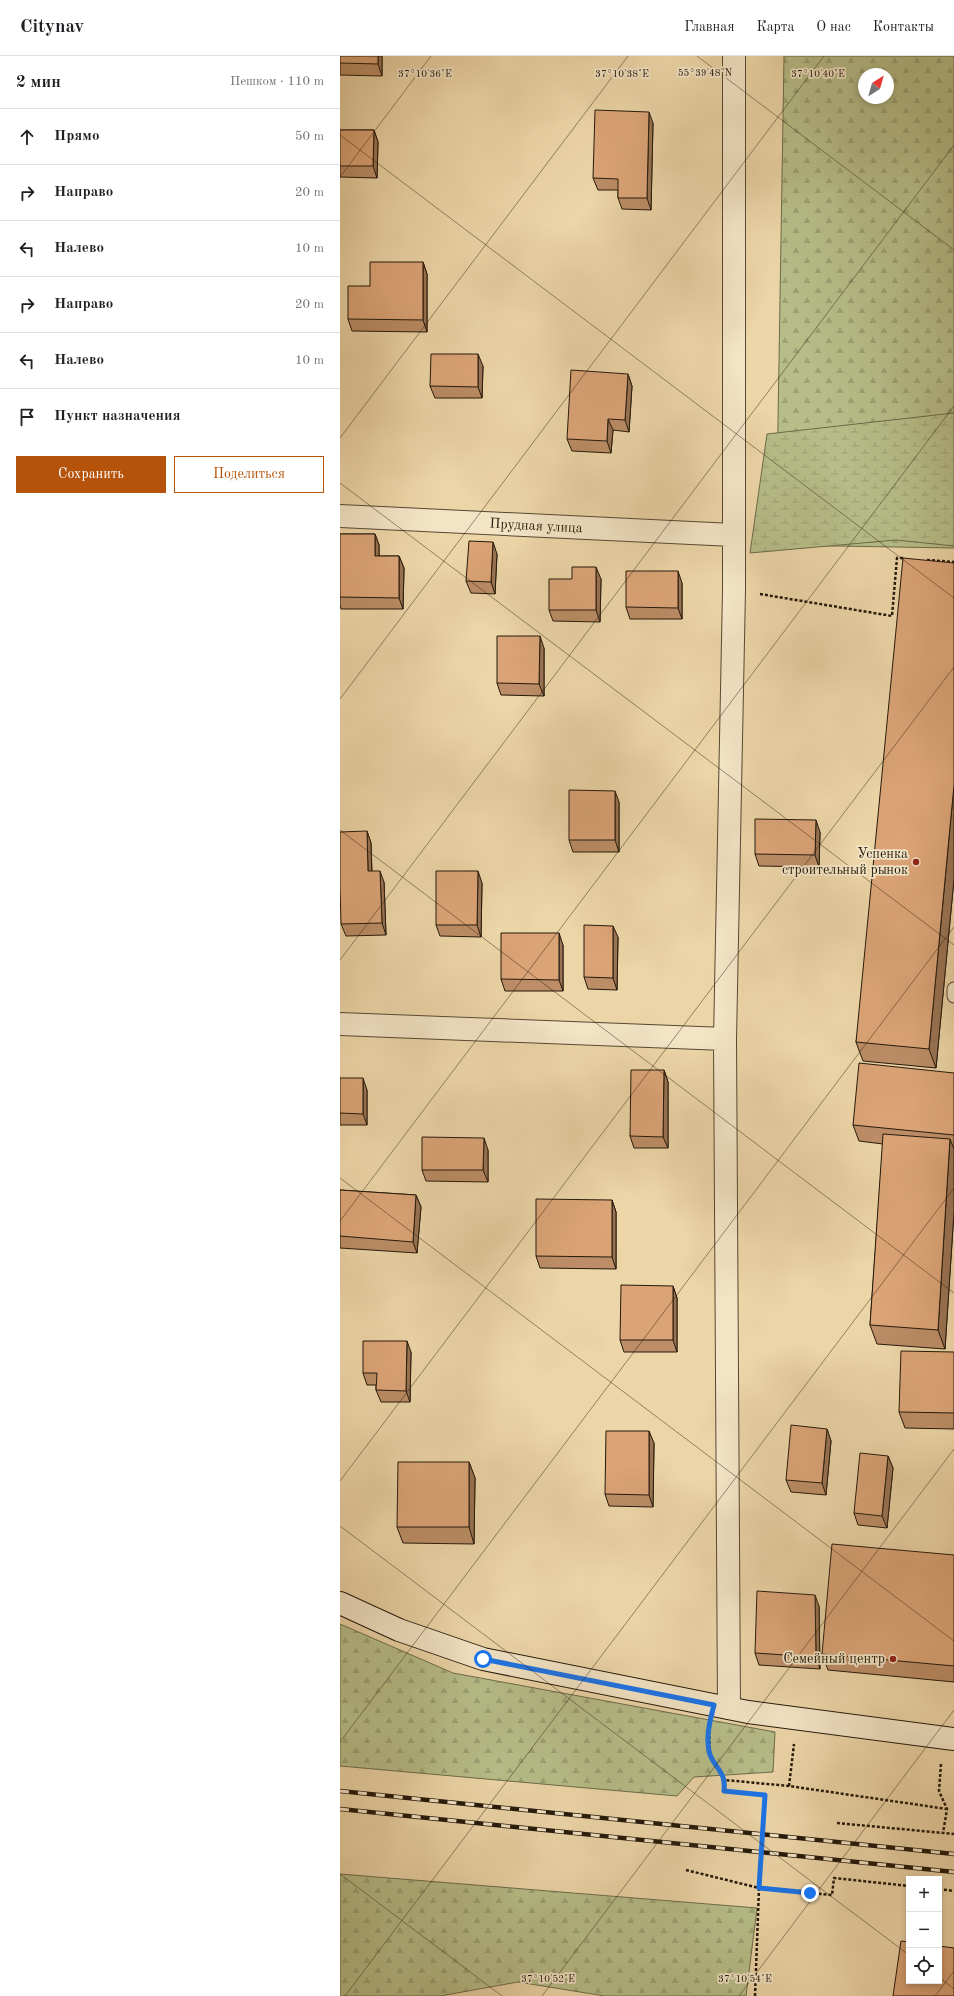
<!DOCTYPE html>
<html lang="ru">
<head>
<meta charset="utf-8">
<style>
	:root { --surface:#fff; --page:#f2f2f2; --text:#202124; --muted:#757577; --line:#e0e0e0; --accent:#b45309 }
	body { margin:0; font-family:"Old Standard TT",serif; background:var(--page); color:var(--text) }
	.controls { position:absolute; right:12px; bottom:12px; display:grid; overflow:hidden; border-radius:0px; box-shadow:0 2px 6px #0003 }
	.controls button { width:36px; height:36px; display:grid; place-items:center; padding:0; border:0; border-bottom:1px solid var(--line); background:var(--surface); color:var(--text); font:20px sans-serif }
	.compass { position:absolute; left:518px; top:12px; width:36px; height:36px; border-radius:50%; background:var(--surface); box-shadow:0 2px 6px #0003; rotate:37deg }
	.stop { position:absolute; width:12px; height:12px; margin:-9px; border:3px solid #1a73e8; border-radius:50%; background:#fff }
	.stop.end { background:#1a73e8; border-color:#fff; box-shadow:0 1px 4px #0008 }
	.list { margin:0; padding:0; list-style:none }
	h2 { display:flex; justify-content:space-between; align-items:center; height:52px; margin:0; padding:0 16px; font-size:17px }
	h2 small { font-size:13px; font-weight:400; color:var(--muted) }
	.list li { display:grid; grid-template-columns:26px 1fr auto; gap:12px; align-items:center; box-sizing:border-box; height:56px; padding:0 16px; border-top:1px solid var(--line) }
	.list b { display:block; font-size:15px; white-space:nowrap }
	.list em { font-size:13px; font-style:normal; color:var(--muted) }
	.actions { display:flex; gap:8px; padding:12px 16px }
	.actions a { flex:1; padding:9px 0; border:1px solid var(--accent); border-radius:0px; text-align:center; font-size:14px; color:var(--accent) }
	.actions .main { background:var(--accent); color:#fff }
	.icon { flex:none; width:22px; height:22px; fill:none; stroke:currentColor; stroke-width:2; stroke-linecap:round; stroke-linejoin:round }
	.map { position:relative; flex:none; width:614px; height:1940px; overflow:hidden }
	header { display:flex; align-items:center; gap:24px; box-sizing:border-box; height:56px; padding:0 20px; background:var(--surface); border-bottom:1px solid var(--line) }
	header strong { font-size:19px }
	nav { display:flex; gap:22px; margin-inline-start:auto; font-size:14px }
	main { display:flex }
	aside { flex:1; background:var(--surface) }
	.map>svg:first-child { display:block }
	.forest { fill:url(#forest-firs); stroke:#6d6b4a; fill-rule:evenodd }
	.wetland { fill:url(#wetland-marsh); stroke:#6d6b4a }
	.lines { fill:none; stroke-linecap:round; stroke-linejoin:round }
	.lane-casing { stroke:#564832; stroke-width:15 }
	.street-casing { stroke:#564832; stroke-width:24 }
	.secondary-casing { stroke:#24190b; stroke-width:24 }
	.path { stroke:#24190b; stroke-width:2.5; stroke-dasharray:3 2; stroke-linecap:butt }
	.lane { stroke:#f3e4c6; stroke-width:13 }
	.street { stroke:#f3e4c6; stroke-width:22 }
	.secondary { stroke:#f3e4c6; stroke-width:22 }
	.rail-casing { stroke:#24190b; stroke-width:4.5 }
	.rail { stroke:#f3e4c6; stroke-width:3; stroke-dasharray:9; stroke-linecap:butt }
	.wall { fill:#bc8d66; stroke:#24190b }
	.shaded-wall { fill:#997353; stroke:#24190b }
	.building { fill:#dba477; stroke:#24190b }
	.route { stroke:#1a73e8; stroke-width:5 }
	.ticks { fill:none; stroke:#24190b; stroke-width:1; stroke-opacity:0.45 }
	.poi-dot { fill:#8f2418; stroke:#f3e4c6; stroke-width:1.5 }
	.labels { text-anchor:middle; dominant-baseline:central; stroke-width:3.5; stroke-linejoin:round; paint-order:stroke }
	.street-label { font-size:14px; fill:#24190b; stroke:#f3e4c6 }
	.poi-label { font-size:14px; fill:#24190b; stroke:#f3e4c6; text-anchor:end }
	.ticks-label { font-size:10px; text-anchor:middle; fill:#24190b; stroke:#f3e4c6; stroke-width:3.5; stroke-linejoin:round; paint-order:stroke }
</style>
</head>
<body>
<header>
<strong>Citynav</strong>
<nav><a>Главная</a><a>Карта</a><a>О нас</a><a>Контакты</a></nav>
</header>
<main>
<aside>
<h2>2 мин<small>Пешком · 110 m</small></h2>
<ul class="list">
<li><svg class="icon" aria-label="ahead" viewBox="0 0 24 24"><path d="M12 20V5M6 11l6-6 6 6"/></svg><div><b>Прямо</b></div><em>50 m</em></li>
<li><svg class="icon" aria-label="right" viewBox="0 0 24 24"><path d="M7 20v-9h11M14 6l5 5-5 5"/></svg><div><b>Направо</b></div><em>20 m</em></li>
<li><svg class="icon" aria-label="left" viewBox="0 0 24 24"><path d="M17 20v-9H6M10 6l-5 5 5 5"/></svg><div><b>Налево</b></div><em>10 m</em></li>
<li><svg class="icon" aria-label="right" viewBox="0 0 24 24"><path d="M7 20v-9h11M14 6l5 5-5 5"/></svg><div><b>Направо</b></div><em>20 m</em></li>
<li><svg class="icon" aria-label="left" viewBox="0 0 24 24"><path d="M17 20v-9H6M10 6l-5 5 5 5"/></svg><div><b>Налево</b></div><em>10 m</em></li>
<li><svg class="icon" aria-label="arrive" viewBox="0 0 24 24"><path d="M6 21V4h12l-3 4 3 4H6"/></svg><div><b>Пункт назначения</b></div></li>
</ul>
<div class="actions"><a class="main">Сохранить</a><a>Поделиться</a></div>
</aside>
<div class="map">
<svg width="614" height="1940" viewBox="0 0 614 1940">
	<defs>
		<pattern id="forest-firs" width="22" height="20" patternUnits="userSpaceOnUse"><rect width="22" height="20" fill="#b6bd88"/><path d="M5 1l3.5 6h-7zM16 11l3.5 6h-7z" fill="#9ca274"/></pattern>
		<pattern id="wetland-marsh" width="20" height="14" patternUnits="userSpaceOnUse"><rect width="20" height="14" fill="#b6bd88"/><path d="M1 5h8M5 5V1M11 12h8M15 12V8" fill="none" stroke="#9ca274"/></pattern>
	</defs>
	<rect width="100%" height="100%" fill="#ecd5a7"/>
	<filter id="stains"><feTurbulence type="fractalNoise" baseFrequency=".005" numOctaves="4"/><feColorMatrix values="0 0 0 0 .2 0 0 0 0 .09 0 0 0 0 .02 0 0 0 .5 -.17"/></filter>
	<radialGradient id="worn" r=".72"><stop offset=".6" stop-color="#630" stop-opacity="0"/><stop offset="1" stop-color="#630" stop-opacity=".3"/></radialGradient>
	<path class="forest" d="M 444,0 L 614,0 L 614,492 L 436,489 ZM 524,18 L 548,18 L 548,42 L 524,42 Z
		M 0,1568 L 113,1617 L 435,1676 L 433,1716 L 354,1721 L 337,1740 L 0,1710 Z
		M 0,1818 L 417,1852 L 406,1940 L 265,1940 L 178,1926 L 100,1940 L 0,1940 Z"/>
	<path class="wetland" d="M 614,357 L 614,490 L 556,484 L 410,497 L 427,378 Z"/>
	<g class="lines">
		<g class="lane-casing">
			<path id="lane" d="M 614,933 L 614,940"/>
		</g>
		<g class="street-casing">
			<path id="street" d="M 0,460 L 393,479
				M 0,968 L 385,983
				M 389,1652 L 385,983 L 394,534 L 394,0"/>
		</g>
		<g class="secondary-casing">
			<path id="secondary" d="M 0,1547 L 59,1574 L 143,1603 L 408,1656 L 614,1683"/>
		</g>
		<path class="path" d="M 587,504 L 614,506
			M 420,538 L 552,560 L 557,502 L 564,502
			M 369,1675 L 370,1698 L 385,1724
			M 601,1708 L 599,1735 L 607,1753 L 603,1777
			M 449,1730 L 454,1688
			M 497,1767 L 614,1778
			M 346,1814 L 419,1832 L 492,1839 L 494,1822 L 569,1830
			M 599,1833 L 614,1835
			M 415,1940 L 419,1832 L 425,1739 L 384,1735 L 385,1724 L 449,1730 L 607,1753"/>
		<use href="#lane" class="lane"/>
		<use href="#street" class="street"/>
		<use href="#secondary" class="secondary"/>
		<g class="rail-casing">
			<path id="rail" d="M 0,1735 L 614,1798
				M 0,1753 L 614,1816"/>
		</g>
		<use href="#rail" class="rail"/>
	</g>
	<path class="wall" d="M 0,0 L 42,0 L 42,20 L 0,19 Z
		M 313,67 L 311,154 L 282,153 L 278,142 L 278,134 L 258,134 L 253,122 Z
		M 0,74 L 34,74 L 38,86 L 37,122 L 0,121 Z
		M 83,206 L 87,218 L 87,276 L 12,275 L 8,263 L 30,230 Z
		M 143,310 L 142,342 L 95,342 L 90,330 Z
		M 288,318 L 292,330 L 289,376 L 273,374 L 271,397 L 232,395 L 227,383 Z
		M 0,478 L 35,478 L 39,489 L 39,500 L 59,500 L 64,512 L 63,553 L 1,553 L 0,549 Z
		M 157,498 L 155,538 L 131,537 L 126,525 Z
		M 614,507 L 614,823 L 596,1012 L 523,1005 L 516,986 Z
		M 261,523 L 260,566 L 213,565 L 209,554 Z
		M 342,527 L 342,563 L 290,563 L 286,551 Z
		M 204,592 L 204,640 L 161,639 L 157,627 Z
		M 279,746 L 279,796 L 233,796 L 229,784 Z
		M 27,775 L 31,787 L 32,815 L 44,826 L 46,879 L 6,880 L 1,868 Z
		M 480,776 L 479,811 L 419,810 L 415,798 Z
		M 142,827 L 141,881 L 100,880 L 96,869 Z
		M 278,881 L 277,934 L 248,933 L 244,921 Z
		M 223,889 L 223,935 L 165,935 L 161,923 Z
		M 324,1014 L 328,1026 L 328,1092 L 294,1092 L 290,1080 Z
		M 614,1017 L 614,1156 L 605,1293 L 537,1288 L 530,1269 L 543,1088 L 519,1085 L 513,1069 Z
		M 0,1022 L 27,1034 L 27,1069 L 0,1069 Z
		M 148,1094 L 148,1126 L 86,1125 L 82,1114 Z
		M 0,1134 L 76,1139 L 81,1151 L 77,1197 L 0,1192 Z
		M 272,1144 L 276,1156 L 276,1213 L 200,1212 L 196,1200 Z
		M 333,1230 L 337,1242 L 337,1296 L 284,1296 L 280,1284 Z
		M 71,1296 L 70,1346 L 41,1346 L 36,1334 L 36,1329 L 27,1329 L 23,1317 Z
		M 614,1296 L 614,1373 L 565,1372 L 559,1356 Z
		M 487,1373 L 491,1385 L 486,1439 L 451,1436 L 446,1424 Z
		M 314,1387 L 313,1451 L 269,1450 L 265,1438 Z
		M 548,1400 L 553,1412 L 547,1472 L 518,1469 L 514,1457 Z
		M 129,1406 L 135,1422 L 134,1488 L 63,1487 L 57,1471 Z
		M 614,1499 L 614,1626 L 488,1614 L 482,1598 Z
		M 479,1550 L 480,1613 L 419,1609 L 415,1597 Z"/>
	<path class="shaded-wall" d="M 38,0 L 42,0 L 42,20 L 38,8 Z
		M 309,56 L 313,67 L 311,154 L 307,142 Z
		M 34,74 L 38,86 L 37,122 L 33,110 Z
		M 83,206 L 87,218 L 87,276 L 83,264 Z
		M 138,298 L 143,310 L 142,342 L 138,331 Z
		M 288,318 L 292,330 L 289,376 L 285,364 Z
		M 268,363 L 273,374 L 271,397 L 267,385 Z
		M 35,478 L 39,489 L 39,511 L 35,500 Z
		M 153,486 L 157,498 L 155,538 L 151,526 Z
		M 59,500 L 64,512 L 63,553 L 59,542 Z
		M 256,511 L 261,523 L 260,566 L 256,554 Z
		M 338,515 L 342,527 L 342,563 L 338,552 Z
		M 200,580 L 204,592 L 204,640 L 199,628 Z
		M 614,729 L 614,823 L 596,1012 L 589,993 Z
		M 275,735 L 279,746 L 279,796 L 275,784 Z
		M 476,764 L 480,776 L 479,811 L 475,799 Z
		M 27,775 L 31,787 L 32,827 L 28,815 Z
		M 40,815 L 44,826 L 46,879 L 42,867 Z
		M 138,815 L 142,827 L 141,881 L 137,869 Z
		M 273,870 L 278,881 L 277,934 L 273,922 Z
		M 219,877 L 223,889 L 223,935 L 219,924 Z
		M 324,1014 L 328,1026 L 328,1092 L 323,1081 Z
		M 23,1022 L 27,1034 L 27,1069 L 23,1058 Z
		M 144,1082 L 148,1094 L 148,1126 L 143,1114 Z
		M 610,1083 L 614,1093 L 614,1156 L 605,1293 L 598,1274 Z
		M 76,1139 L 81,1151 L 77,1197 L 73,1186 Z
		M 272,1144 L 276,1156 L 276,1213 L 272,1201 Z
		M 333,1230 L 337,1242 L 337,1296 L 333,1284 Z
		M 67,1285 L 71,1296 L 70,1346 L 66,1335 Z
		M 487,1373 L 491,1385 L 486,1439 L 482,1427 Z
		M 309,1375 L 314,1387 L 313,1451 L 309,1439 Z
		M 548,1400 L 553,1412 L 547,1472 L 542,1460 Z
		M 129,1406 L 135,1422 L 134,1488 L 129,1471 Z
		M 475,1539 L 479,1550 L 480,1613 L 476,1601 Z"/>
	<path class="building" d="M 0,0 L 38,0 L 38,8 L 0,7 Z
		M 255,54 L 309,56 L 307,142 L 278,142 L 278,123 L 253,122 Z
		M 0,74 L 34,74 L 33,110 L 0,110 Z
		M 30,206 L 83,206 L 83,264 L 8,263 L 8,230 L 30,230 Z
		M 91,298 L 138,298 L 138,331 L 90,330 Z
		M 231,314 L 288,318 L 285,364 L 268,363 L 267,385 L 227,383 Z
		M 0,478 L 35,478 L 35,500 L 59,500 L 59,542 L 0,541 Z
		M 129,485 L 153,486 L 151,526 L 126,525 Z
		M 563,502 L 614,507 L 614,729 L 589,993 L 516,986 Z
		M 232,511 L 256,511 L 256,554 L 209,554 L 209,523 L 232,523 Z
		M 286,515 L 338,515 L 338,552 L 286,551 Z
		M 157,580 L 200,580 L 199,628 L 157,627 Z
		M 229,734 L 275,735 L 275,784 L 229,784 Z
		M 415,763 L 476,764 L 475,799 L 415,798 Z
		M 27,775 L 28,815 L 40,815 L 42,867 L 1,868 L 0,829 L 0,776 Z
		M 96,815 L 138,815 L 137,869 L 96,869 Z
		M 244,869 L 273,870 L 273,922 L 244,921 Z
		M 161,877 L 219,877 L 219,924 L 161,923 Z
		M 519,1007 L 614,1017 L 614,1079 L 513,1069 Z
		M 291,1014 L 324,1014 L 323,1081 L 290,1080 Z
		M 0,1022 L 23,1022 L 23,1058 L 0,1057 Z
		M 543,1078 L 610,1083 L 598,1274 L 530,1269 Z
		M 82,1081 L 144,1082 L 143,1114 L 82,1114 Z
		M 0,1134 L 76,1139 L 73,1186 L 0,1180 Z
		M 196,1143 L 272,1144 L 272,1201 L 196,1200 Z
		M 281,1229 L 333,1230 L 333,1284 L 280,1284 Z
		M 23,1285 L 67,1285 L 66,1335 L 36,1334 L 37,1317 L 23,1317 Z
		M 561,1295 L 614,1296 L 614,1357 L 559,1356 Z
		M 451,1369 L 487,1373 L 482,1427 L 446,1424 Z
		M 266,1375 L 309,1375 L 309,1439 L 265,1438 Z
		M 520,1397 L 548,1400 L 542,1460 L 514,1457 Z
		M 58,1406 L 129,1406 L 129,1471 L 57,1471 Z
		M 492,1488 L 614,1499 L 614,1610 L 482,1598 Z
		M 417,1535 L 475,1539 L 476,1601 L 415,1597 Z
		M 561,1885 L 569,1886 L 569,1925 L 599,1925 L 599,1890 L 614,1892 L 614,1940 L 553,1940 Z"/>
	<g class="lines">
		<path class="route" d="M 143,1603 L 374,1649 C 370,1664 365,1683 370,1699 C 377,1715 386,1716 384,1735 L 425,1739 L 419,1832 L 470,1837"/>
	</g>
	<path class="ticks" d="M 357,0 L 614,194M 0,79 L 614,542M 0,121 L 91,0M 0,382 L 288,0M 0,427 L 614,889M 0,643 L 484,0M 0,774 L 614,1237M 0,904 L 614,89M 0,1122 L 614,1585M 0,1165 L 614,350M 0,1425 L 614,611M 0,1470 L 569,1899M 0,1686 L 614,871M 0,1818 L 162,1940M 599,1921 L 614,1933M 5,1940 L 614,1132M 202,1940 L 614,1393M 399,1940 L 614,1654M 595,1940 L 614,1915"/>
	<g class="poi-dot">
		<circle cx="576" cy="806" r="4"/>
		<circle cx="553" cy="1603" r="4"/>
	</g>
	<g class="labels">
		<g class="street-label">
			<text transform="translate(196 470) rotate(3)">Прудная улица</text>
		</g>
		<g class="poi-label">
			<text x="568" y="798">Успенка<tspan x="568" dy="16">строительный рынок</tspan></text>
			<text x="545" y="1603">Семейный центр</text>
		</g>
	</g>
	<g class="ticks-label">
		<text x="365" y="20">55°39'48"N</text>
		<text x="85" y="21">37°10'36"E</text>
		<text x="282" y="21">37°10'38"E</text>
		<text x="478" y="21">37°10'40"E</text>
		<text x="208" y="1926">37°10'52"E</text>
		<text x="405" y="1926">37°10'54"E</text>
	</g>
	<rect width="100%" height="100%" filter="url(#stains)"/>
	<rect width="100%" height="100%" fill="url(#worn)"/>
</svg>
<div class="controls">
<button>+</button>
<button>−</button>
<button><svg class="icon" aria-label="locate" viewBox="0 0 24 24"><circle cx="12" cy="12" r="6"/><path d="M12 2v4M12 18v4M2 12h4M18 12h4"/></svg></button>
</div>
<svg class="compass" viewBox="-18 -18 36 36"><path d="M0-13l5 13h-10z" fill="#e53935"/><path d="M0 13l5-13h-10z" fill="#757577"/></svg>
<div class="stop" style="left:143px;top:1603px"></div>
<div class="stop end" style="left:470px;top:1837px"></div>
</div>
</main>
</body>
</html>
